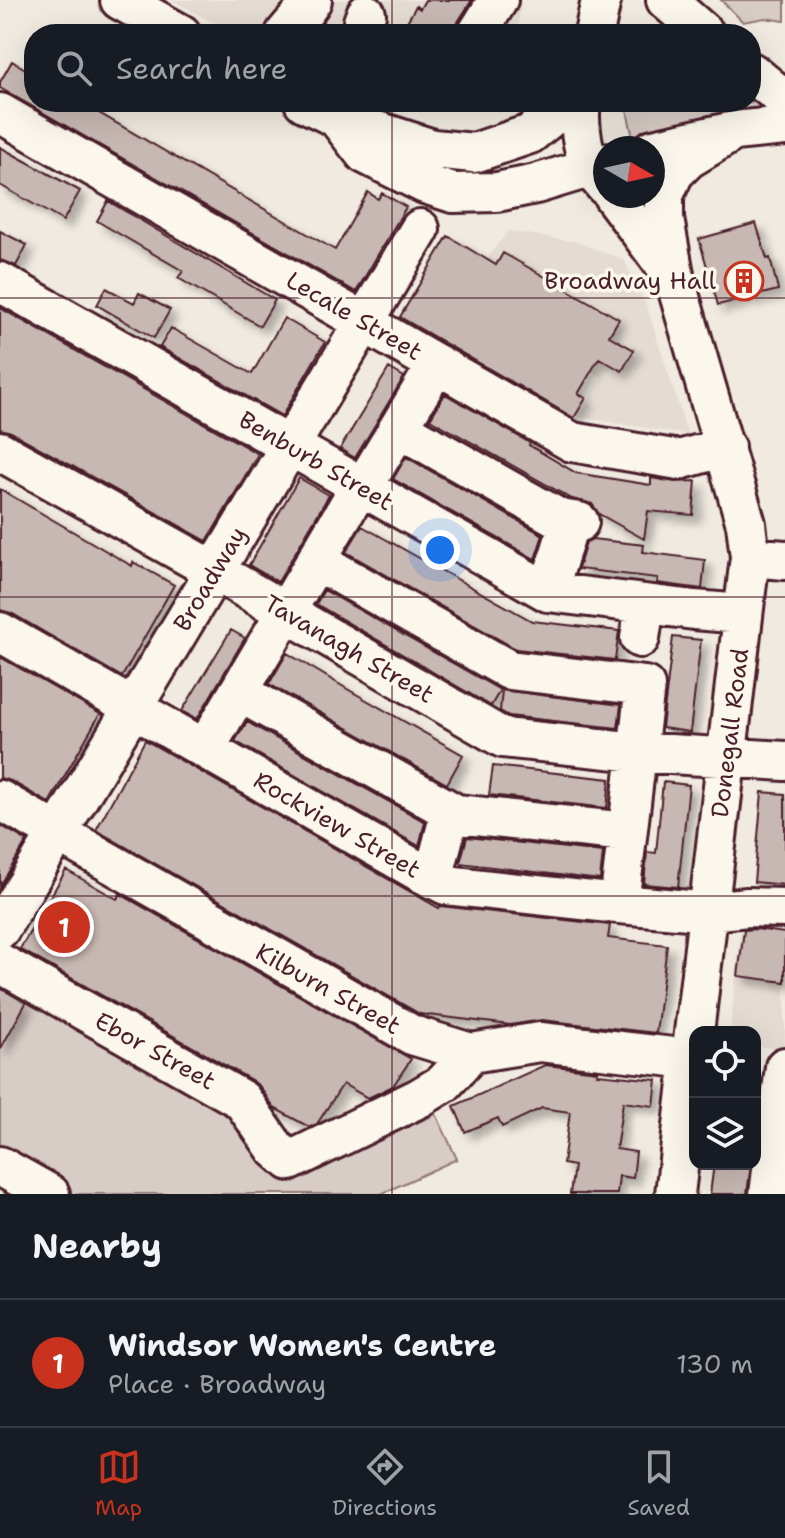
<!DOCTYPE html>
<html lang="en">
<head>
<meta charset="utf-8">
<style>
	:root { --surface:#171b24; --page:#242831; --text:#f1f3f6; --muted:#9ea1a6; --line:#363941; --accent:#c8321e }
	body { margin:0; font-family:"Shantell Sans",sans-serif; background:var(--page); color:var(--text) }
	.controls { position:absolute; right:24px; bottom:24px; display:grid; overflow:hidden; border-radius:16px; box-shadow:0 8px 32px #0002 }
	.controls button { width:72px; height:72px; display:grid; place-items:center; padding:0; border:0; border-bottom:2px solid var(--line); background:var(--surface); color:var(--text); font:40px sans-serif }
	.compass { position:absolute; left:593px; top:136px; width:72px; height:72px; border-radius:50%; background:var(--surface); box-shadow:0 8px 32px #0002; rotate:99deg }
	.you { position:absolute; left:440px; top:550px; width:28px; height:28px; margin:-20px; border:6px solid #fff; border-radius:50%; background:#1a73e8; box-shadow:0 0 0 12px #1a73e833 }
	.badge { display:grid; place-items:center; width:52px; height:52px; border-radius:50%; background:var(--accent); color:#fff; font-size:26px; font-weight:700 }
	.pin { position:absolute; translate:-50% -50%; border:4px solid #fff; box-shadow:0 2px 8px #0006 }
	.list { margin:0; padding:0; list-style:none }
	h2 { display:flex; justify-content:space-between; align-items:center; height:104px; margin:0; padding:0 32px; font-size:34px }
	h2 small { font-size:26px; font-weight:400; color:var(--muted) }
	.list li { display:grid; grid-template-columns:52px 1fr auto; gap:24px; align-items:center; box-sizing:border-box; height:128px; padding:0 32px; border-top:2px solid var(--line) }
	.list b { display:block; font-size:30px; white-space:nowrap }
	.list p { margin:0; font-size:26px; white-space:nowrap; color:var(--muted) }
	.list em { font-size:26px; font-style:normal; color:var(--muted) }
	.icon { flex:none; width:44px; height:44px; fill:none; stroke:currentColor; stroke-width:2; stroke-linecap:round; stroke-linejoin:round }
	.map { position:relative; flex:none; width:785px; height:1194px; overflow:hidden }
	.search { position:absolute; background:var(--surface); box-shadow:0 8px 32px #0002; left:24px; right:24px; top:24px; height:88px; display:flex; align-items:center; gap:20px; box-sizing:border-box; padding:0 28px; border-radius:32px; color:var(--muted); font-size:30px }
	.sheet { height:232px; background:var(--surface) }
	nav { display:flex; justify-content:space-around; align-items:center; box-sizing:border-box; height:112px; border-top:2px solid var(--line); background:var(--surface); font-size:22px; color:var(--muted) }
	nav a { display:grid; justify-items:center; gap:4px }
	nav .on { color:var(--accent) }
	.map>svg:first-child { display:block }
	.built { fill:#e4dbd2 }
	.green { fill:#d8ccc6; stroke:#917678; stroke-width:2 }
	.building { fill:#c8b8b3; stroke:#4a1f2b; stroke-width:2; filter:url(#shadow) }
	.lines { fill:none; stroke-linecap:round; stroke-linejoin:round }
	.minor-casing { stroke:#4a1f2b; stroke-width:44 }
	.minor { stroke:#fbf7ec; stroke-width:38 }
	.grid { fill:none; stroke:#4a1f2b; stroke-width:2; stroke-opacity:0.55 }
	.labels { text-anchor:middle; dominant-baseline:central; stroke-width:7; stroke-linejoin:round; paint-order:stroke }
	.poi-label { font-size:24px; fill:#4a1f2b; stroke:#fbf7ec; text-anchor:end }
	.street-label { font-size:24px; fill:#4a1f2b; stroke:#fbf7ec }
</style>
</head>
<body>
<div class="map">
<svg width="785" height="1194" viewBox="0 0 785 1194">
	<defs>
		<filter id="shadow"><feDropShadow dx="7" dy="7" stdDeviation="4" flood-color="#0004"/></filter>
	</defs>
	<rect width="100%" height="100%" fill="#f0eae0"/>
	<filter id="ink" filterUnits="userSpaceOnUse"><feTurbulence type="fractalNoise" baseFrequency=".0125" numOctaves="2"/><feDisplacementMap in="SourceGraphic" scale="16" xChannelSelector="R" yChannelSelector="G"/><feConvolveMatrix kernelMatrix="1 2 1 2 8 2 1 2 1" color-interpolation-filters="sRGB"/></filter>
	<g filter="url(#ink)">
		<path class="built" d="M 172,0 L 521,0 L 517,34 L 234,34 Z
			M 508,231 L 576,242 L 624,260 L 647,307 L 688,435 L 579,417 L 602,377 L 467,296 L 491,253 Z
			M 741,926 L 785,929 L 785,1194 L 781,1049 L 755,1046 L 755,1032 L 730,1032 Z"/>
		<path class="green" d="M 721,0 L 785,0 L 785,21 L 765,18 L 743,22 Z
			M 751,97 L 762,107 L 633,138 L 628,115 L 627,102 L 751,102 Z
			M 0,985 L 320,1167 L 436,1114 L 457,1159 L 381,1194 L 72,1194 L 0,1154 Z"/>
		<path class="building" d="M 425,0 L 472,0 L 458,22 L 455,34 L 400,34 L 416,6 L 420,9 Z
			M 12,61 L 34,74 L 34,102 L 80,102 L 335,250 L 368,192 L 378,199 L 382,193 L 406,207 L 356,292 L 0,88 L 0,82 Z
			M 0,147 L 80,191 L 63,221 L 0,185 Z
			M 108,201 L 275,300 L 260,326 L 178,278 L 183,271 L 97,221 Z
			M 756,223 L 767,259 L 770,258 L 778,290 L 718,305 L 699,239 Z
			M 0,231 L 27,245 L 16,266 L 0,260 Z
			M 448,236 L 496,265 L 503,253 L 619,319 L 609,336 L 634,350 L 622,371 L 599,358 L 578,394 L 586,398 L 574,418 L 400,317 Z
			M 106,288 L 134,303 L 139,293 L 170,310 L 154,338 L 97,305 Z
			M 0,308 L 258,454 L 207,541 L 11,432 L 0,429 Z
			M 284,318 L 325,342 L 282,416 L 160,347 L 171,328 L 252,374 Z
			M 389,368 L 404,377 L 355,458 L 340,449 Z
			M 445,394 L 530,443 L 529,445 L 576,473 L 651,485 L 651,478 L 675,482 L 696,481 L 693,515 L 648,511 L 644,539 L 599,514 L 592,504 L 572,499 L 430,419 Z
			M 406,457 L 543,535 L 535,559 L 393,479 Z
			M 299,478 L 329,495 L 278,582 L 249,565 Z
			M 0,489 L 132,566 L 133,562 L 174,585 L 122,677 L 11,613 L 0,610 Z
			M 362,526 L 532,621 L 619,631 L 615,660 L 516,649 L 346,552 Z
			M 592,539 L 644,545 L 643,552 L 705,560 L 702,589 L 657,583 L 658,578 L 578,569 L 586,543 Z
			M 324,590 L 500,690 L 491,706 L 316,604 Z
			M 231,630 L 245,638 L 197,719 L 182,711 Z
			M 673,637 L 701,640 L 690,732 L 662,728 Z
			M 287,653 L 349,690 L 463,755 L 447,784 L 269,684 Z
			M 0,657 L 100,714 L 49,803 L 11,781 L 0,778 Z
			M 502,690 L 621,705 L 618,728 L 509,716 L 500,711 Z
			M 247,722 L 425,822 L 419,846 L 235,741 Z
			M 145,740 L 439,908 L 440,906 L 610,925 L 608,938 L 667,945 L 656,1033 L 542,1020 L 510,1025 L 420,1014 L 96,830 Z
			M 493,766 L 610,779 L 607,808 L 489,795 Z
			M 663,782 L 689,785 L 678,887 L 644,884 L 647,852 L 656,853 Z
			M 762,792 L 785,794 L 785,885 L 754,882 Z
			M 0,825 L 27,841 L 0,886 Z
			M 467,837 L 603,852 L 600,880 L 460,863 Z
			M 66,870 L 117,899 L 120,894 L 411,1059 L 393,1086 L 368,1098 L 343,1084 L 317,1124 L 309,1127 L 274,1108 L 260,1087 L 253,1081 L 20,949 Z
			M 756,929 L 785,933 L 785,982 L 738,976 L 744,930 Z
			M 0,988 L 26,1003 L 0,1050 Z
			M 545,1065 L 598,1071 L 597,1074 L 657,1080 L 654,1106 L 623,1102 L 616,1149 L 636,1152 L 633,1178 L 619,1176 L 617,1194 L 570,1194 L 574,1166 L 563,1164 L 570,1112 L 542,1108 L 502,1127 L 498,1118 L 465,1132 L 454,1106 Z
			M 714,1164 L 751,1164 L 747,1194 L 710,1194 Z"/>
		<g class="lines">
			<g class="minor-casing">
				<path id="minor" d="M 120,0 L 181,34
					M 666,0 L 705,34
					M 285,34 C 294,22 305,13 312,0
					M 362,34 L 363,22 L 366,14
					M 477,34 L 498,0
					M 594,34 L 601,0
					M 751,72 L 785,100
					M 304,102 L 337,118 L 433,149 L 474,153 L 530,134 L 562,108 L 566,102
					M 581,102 C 578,122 582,147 590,165 C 593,173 600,179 605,186
					M 0,113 L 572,442 L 679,460 L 725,447
					M 337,118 L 365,154 L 425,184 L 453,193 L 497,192 L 536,184 L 605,163
					M 653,149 L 734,131 L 785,126
					M 613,196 L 669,271
					M 0,282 L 548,592 L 694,610 L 743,614
					M 399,428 L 560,519 L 579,522
					M 0,451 L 215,571 L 503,738 L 637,752 L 785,761
					M 363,487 L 437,364
					M 750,557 L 785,560
					M 317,561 L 509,670 L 645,686 L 619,904
					M 548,592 L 570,521
					M 0,632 L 420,872 L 446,885 L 619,904 L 689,910 L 709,911 L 748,907 L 785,908
					M 640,638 L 645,604
					M 239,692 L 456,814 L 627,832
					M 205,749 L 360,486
					M 0,800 L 412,1035 L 471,1053 L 540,1042 L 673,1057 L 695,1056
					M 433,879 L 447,825 L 452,812
					M 0,929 L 420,229
					M 0,963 L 242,1100 L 276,1149 L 290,1161 L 419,1098 L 444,1083 L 471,1053
					M 0,1166 L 50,1194
					M 675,1194 L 750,557 L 746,524 L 675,280 L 664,219 L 664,195 L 674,173 L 688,159 L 734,131
					M 769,1194 L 785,1067"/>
			</g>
			<use href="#minor" class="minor"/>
		</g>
	</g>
	<path class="grid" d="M 392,0 L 392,34M 392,102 L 392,1194M 0,298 L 785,298M 0,597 L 785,597M 0,896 L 785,896"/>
	<defs>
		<g id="building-ring" transform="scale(2)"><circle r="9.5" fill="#fbf7ec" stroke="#c8321e" stroke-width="1.5"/><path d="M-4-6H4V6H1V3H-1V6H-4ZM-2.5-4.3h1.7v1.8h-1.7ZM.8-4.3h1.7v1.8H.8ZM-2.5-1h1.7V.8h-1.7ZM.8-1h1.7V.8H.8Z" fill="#c8321e"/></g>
	</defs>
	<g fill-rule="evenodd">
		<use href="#building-ring" x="744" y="281"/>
	</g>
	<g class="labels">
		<g class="poi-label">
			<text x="716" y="281">Broadway Hall</text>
		</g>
		<g class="street-label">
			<text transform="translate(354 316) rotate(30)">Lecale Street</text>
			<text transform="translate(316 461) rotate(30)">Benburb Street</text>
			<text transform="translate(210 579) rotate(-59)">Broadway</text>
			<text transform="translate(349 649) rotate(30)">Tavanagh Street</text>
			<text transform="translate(730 733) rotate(-83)">Donegall Road</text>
			<text transform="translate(337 825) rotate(30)">Rockview Street</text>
			<text transform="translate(328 989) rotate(29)">Kilburn Street</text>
			<text transform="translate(155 1051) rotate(29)">Ebor Street</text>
		</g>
	</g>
</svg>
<div class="controls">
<button><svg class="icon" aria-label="locate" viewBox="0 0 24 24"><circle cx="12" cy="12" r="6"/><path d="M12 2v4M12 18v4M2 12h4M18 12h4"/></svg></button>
<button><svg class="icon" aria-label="layers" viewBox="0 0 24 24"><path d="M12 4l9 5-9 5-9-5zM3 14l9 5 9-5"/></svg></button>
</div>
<svg class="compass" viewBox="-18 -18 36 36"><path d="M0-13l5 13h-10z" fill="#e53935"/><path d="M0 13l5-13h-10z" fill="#9ea1a6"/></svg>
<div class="you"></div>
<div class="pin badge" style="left:64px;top:927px">1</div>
<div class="search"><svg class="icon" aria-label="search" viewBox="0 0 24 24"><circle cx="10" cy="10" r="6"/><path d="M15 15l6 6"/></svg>Search here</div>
</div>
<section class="sheet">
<h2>Nearby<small></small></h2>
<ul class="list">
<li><span class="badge">1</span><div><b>Windsor Women's Centre</b><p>Place · Broadway</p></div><em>130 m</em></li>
</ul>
</section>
<nav>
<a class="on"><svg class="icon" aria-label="map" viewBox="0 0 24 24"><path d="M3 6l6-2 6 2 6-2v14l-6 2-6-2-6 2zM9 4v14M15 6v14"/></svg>Map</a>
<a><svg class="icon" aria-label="directions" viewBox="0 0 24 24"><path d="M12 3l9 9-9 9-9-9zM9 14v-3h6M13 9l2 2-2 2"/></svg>Directions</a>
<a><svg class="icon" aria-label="saved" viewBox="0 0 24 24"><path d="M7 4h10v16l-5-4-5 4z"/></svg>Saved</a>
</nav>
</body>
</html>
